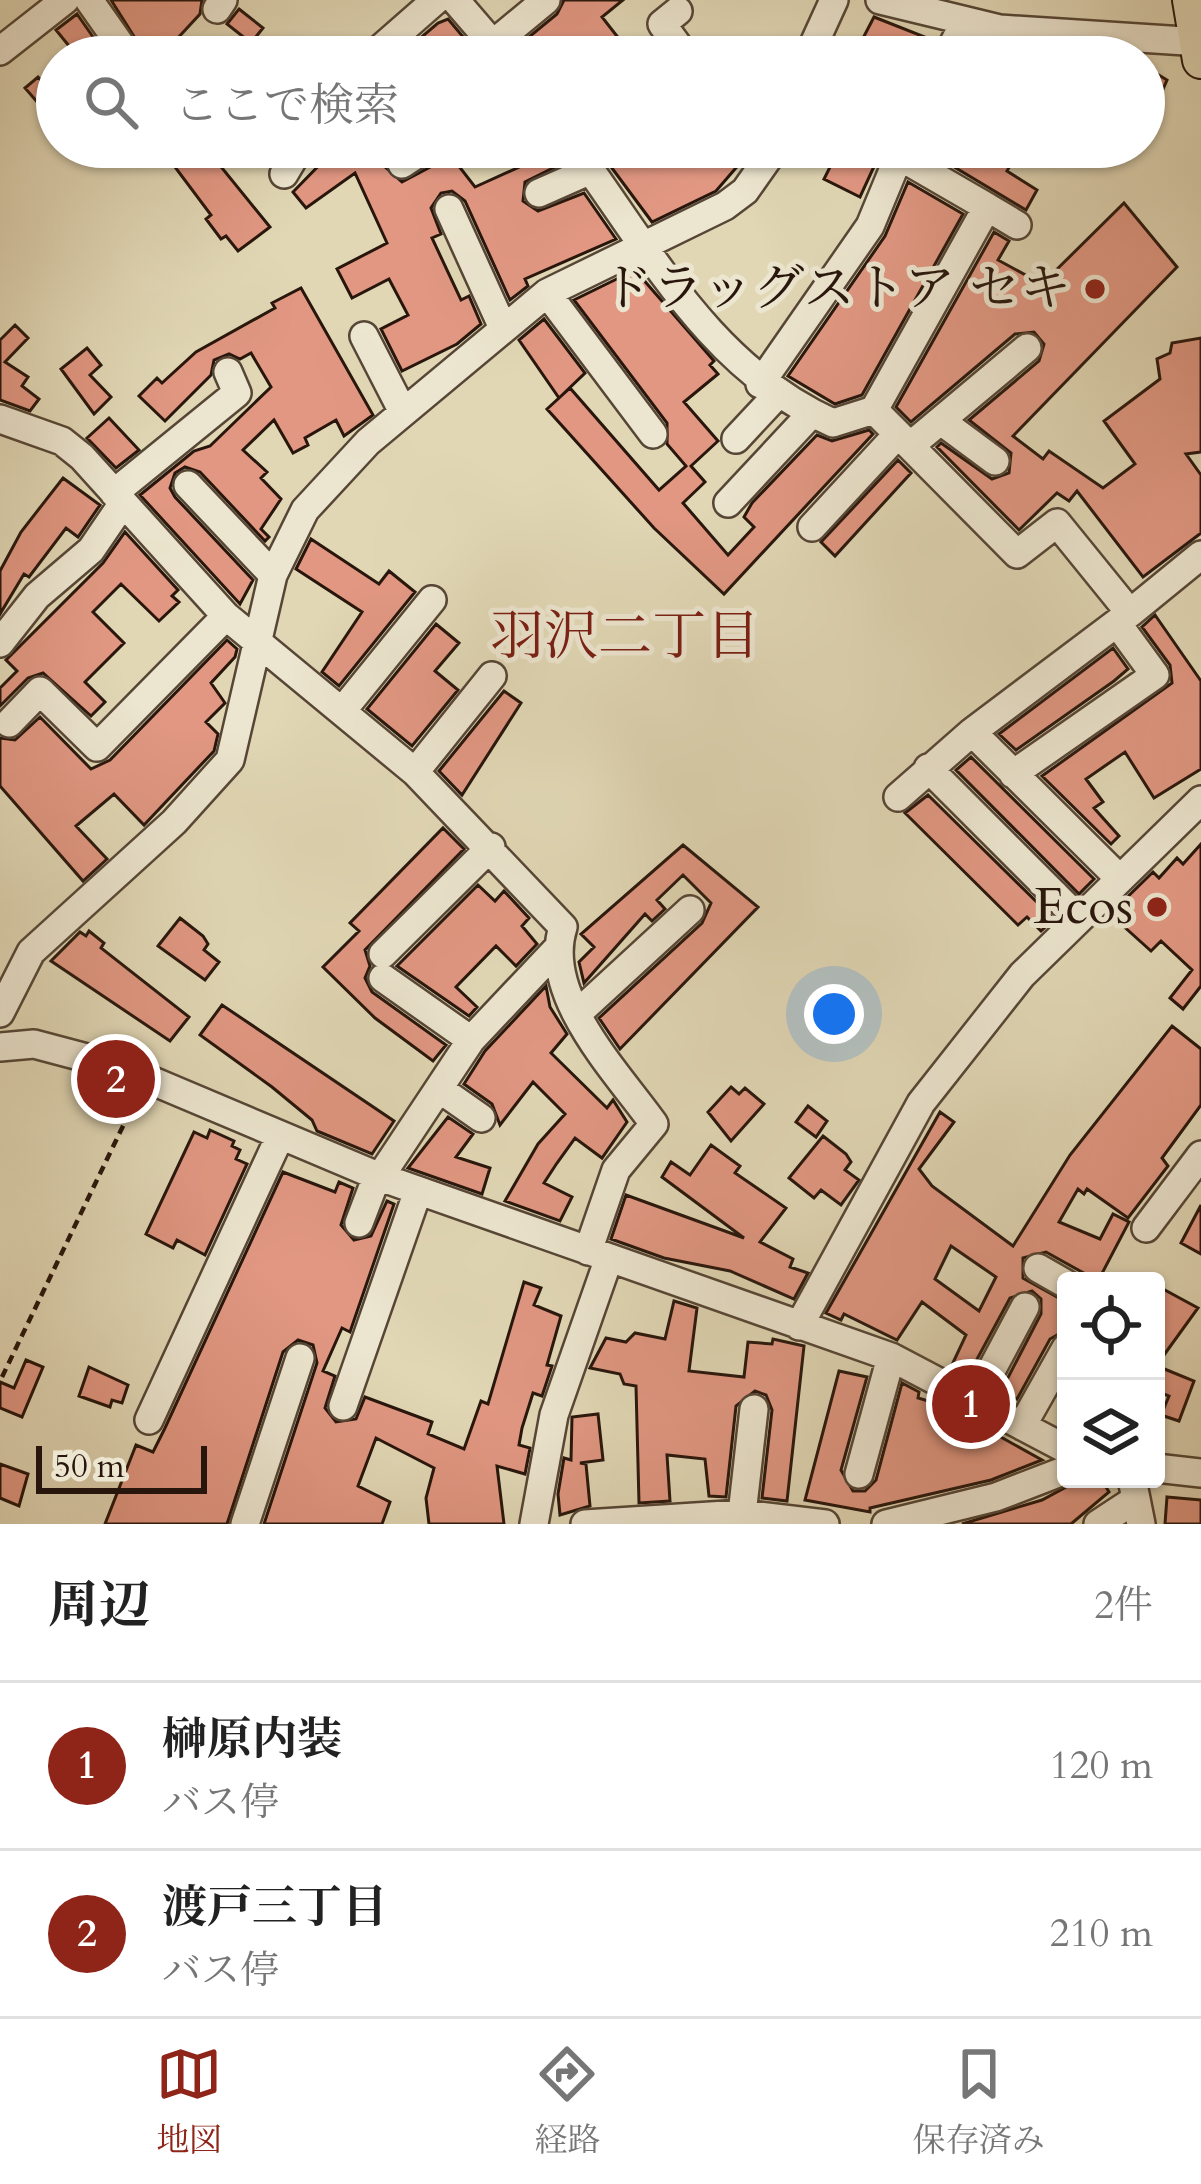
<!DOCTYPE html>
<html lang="ja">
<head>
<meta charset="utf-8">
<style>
	:root { --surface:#fff; --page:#f2f2f2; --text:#222; --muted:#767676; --line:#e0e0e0; --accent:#8f2418 }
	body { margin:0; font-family:Cardo,"Noto Serif JP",serif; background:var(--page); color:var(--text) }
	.controls { position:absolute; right:36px; bottom:36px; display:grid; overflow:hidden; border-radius:12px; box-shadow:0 3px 9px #0004 }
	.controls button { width:108px; height:108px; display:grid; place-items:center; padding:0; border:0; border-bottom:3px solid var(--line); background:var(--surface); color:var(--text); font:60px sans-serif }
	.scale { position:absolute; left:36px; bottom:30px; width:171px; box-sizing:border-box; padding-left:12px; border:6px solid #28160c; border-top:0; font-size:33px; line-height:42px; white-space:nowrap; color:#28160c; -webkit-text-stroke:9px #ece5cf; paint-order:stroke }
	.you { position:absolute; left:834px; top:1014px; width:42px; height:42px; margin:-30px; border:9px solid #fff; border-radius:50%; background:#1a73e8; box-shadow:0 0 0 18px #1a73e833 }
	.badge { display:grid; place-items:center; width:78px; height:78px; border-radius:50%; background:var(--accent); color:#fff; font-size:39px; font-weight:700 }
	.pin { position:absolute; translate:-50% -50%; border:6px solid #fff; box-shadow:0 3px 12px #0006 }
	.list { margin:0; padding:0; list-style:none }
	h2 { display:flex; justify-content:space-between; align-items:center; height:156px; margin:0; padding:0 48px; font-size:51px }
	h2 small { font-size:39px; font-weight:400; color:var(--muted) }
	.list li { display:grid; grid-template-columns:78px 1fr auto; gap:36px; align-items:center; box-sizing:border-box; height:168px; padding:0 48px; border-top:3px solid var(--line) }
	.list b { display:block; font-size:45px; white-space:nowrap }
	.list p { margin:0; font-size:39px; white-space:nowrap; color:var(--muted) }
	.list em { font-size:39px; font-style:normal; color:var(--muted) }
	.icon { flex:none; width:66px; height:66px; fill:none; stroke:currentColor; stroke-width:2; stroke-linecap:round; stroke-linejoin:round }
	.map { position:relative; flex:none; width:1201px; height:1524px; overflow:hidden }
	.search { position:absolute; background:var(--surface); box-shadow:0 3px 9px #0004; left:36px; right:36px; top:36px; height:132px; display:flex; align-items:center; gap:30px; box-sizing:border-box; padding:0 42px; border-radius:66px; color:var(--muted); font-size:45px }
	.sheet { height:492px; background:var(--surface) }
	nav { display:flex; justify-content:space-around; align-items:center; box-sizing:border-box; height:168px; border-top:3px solid var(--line); background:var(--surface); font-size:33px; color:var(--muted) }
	nav a { display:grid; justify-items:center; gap:6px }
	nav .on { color:var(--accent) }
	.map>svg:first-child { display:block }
	.building { fill:#e19782; stroke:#28160c; stroke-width:3; fill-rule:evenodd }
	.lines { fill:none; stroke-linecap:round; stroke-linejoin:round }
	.minor-casing { stroke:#564636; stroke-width:32 }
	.major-casing { stroke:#28160c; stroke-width:40 }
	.path { stroke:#28160c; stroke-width:4.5; stroke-dasharray:9 6; stroke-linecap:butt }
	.minor { stroke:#ece5cf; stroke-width:27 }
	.major { stroke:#e1d7b5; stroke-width:36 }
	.poi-dot { fill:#8f2418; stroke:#ece5cf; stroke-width:4.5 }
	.labels { text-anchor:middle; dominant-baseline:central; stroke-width:10; stroke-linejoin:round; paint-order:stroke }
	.poi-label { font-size:51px; fill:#28160c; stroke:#ece5cf; text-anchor:end }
	.neighbourhood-label { font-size:54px; fill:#7a1f14; stroke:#ece5cf }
</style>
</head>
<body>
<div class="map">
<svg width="1201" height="1524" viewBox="0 0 1201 1524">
	<rect width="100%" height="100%" fill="#e1d7b5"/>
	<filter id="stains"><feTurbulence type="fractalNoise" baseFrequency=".00167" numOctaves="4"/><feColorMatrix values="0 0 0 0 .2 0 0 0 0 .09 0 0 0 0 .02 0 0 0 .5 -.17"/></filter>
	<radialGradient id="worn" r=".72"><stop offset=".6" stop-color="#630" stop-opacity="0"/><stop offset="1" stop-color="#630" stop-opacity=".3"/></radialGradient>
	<path class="building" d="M 111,0 L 202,0 L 200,14 L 176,40 L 193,57 L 147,57 Z
		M 564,0 L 623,0 L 602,17 L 627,49 L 616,57 L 522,57 L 518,46 L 557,14 Z
		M 239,9 L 263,28 L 251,43 L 227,24 Z
		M 77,14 L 107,57 L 78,57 L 56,30 Z
		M 874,17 L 935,41 L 929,57 L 897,57 L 861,42 Z
		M 448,19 L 480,57 L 398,57 L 438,23 Z
		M 975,41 L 1007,48 L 1025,57 L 967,57 Z
		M 1144,66 L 1167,80 L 1144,132 Z
		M 38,77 L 57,97 L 45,111 L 25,88 Z
		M 160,147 L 205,147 L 270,227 L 238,251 L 226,236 L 221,239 L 206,219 L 211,215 Z
		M 359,147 L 395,147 L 384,166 L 402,182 L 451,156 L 475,187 L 526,164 L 513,147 L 556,147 L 563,163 L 525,182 L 523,201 L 538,211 L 584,193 L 616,239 L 525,279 L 528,286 L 510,300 L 465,201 L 452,191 L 441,193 L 431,208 L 441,234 L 432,238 L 461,300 L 469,296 L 481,324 L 457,344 L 402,371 L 381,329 L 408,315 L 389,279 L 352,298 L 337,269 L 387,243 L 355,173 L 306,208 L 293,192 L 332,152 L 340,161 Z
		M 610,147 L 754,147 L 716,191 L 652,222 L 600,152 Z
		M 840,147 L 883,147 L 860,197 L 824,179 Z
		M 921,147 L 1021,147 L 1007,171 L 1037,190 L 1026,210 Z
		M 908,182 L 963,214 L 862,395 L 835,404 L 788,376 L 885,236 Z
		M 1124,203 L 1177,267 L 1013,436 L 1043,459 L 1049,451 L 1103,488 L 1135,464 L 1104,421 L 1160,379 L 1157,359 L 1170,353 L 1172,343 L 1201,338 L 1201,452 L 1186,454 L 1201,475 L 1201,533 L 1143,577 L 1077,491 L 1069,501 L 1057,493 L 1019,530 L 937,447 L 941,443 L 992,479 L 1009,473 L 1011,453 L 969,420 L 1039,361 L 1044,344 L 1034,332 L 1015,334 L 911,422 L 896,407 L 994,232 L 1009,241 L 998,260 L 1042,284 Z
		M 635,270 L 714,361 L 710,365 L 718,374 L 684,402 L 718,441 L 691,466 L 705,482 L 683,503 L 728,555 L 754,527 L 744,517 L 752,503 L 817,435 L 832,441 L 869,430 L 873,434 L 724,594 L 654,528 L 547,409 L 570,388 L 659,490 L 686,466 L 667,444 L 667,423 L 574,300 Z
		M 301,288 L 373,415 L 344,436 L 336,420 L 305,438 L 308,445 L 293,453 L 274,420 L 243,450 L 267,472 L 261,478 L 281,499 L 261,529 L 269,537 L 265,541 L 200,472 L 185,467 L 175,473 L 170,488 L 175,497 L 253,580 L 240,604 L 140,495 L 194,451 L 210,446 L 271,387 L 251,353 L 240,359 L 229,354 L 214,360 L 211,375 L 165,421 L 139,396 L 157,378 L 162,383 L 196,352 L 275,308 L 272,303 Z
		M 544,319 L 585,373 L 559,398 L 519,340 Z
		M 15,325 L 28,338 L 5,362 L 28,377 L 22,386 L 39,399 L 30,411 L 0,400 L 0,340 Z
		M 87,348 L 101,365 L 90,375 L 111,397 L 94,414 L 61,369 Z
		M 109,418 L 139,450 L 116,468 L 87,438 Z
		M 898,460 L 911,473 L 835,556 L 821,542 Z
		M 63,478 L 100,505 L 78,537 L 66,528 L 29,577 L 24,574 L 0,614 L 0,571 L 21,532 Z
		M 125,532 L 178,590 L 172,596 L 179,602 L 159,621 L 121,584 L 93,612 L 124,643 L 85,682 L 105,702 L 91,716 L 43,673 L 28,678 L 0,706 L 0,688 L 17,671 L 6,660 L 103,563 Z
		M 311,539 L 379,584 L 389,571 L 415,592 L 339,686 L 322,672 L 362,612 L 296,569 Z
		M 1155,615 L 1201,681 L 1201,769 L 1154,798 L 1125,752 L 1086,779 L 1103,802 L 1094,808 L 1119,836 L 1111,844 L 1042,776 L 1172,683 L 1170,665 L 1142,627 Z
		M 436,624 L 459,643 L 435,671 L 458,690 L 412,746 L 367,709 Z
		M 227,640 L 237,649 L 235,657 L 211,683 L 225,703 L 206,722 L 218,734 L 214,751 L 144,825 L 114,794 L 76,826 L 107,859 L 83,881 L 0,786 L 0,738 L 15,740 L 40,717 L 91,769 L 110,760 Z
		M 1113,648 L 1128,669 L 1114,681 L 1016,750 L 999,734 Z
		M 504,691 L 521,703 L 462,795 L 439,771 Z
		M 971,757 L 1094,879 L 1079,894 L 956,770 Z
		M 928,795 L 1054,919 L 1041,931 L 1027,917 L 1018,925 L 905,813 Z
		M 443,828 L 464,849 L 365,950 L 370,966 L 365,978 L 372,992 L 446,1045 L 433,1061 L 375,1018 L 323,967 L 359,931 L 350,923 Z
		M 1201,844 L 1201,986 L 1183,1009 L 1170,998 L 1192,970 L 1161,941 L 1151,951 L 1110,914 L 1153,872 L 1159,878 L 1177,858 L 1183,864 Z
		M 683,845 L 758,907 L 620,1049 L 599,1018 L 702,923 L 711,903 L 683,875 L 657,900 L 665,909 L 652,921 L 645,914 L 584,983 L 579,962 L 594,947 L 581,934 Z
		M 478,885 L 495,901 L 504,891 L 529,918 L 522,926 L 537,944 L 516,966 L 496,946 L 456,987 L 477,1007 L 469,1016 L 397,966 Z
		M 180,918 L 203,936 L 208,944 L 204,950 L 219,962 L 205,980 L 158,946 Z
		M 89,931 L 104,943 L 101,948 L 189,1017 L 170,1041 L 51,961 L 80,932 L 86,936 Z
		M 546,986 L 550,1007 L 567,1034 L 551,1053 L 607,1108 L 613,1100 L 627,1122 L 602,1158 L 575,1138 L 557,1163 L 544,1183 L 572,1197 L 560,1221 L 505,1201 L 538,1144 L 565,1114 L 533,1082 L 500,1125 L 492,1104 L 464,1084 L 485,1051 Z
		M 222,1005 L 394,1121 L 372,1154 L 317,1131 L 312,1120 L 272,1087 L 200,1035 Z
		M 1172,1026 L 1201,1049 L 1201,1105 L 1162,1158 L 1168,1166 L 1128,1218 L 1087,1189 L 1084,1194 L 1078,1189 L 1059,1222 L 1100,1239 L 1113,1214 L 1129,1222 L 1098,1281 L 1046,1252 L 1023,1258 L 1023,1278 L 1066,1302 L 1066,1330 L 1050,1339 L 1017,1399 L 1001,1391 L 1041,1314 L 1041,1299 L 1032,1291 L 1010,1298 L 969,1374 L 951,1367 L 966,1335 L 922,1302 L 897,1340 L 844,1314 L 841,1320 L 826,1313 L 940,1112 L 954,1122 L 919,1169 L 932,1186 L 1013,1246 L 1070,1155 ZM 951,1246 L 996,1277 L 979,1311 L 935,1279 Z
		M 731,1087 L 739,1094 L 745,1088 L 764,1104 L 731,1141 L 708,1112 Z
		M 808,1106 L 827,1121 L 816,1137 L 796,1122 Z
		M 448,1117 L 473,1134 L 456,1157 L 490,1168 L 482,1194 L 408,1168 Z
		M 210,1130 L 234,1141 L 232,1146 L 240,1150 L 236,1159 L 247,1164 L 205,1255 L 177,1240 L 173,1248 L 146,1234 L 194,1132 L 207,1138 Z
		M 823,1136 L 846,1154 L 851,1162 L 845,1170 L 859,1180 L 841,1205 L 821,1190 L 814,1198 L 789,1178 Z
		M 711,1145 L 740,1166 L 735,1173 L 786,1208 L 760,1242 L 793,1259 L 790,1267 L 808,1273 L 794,1299 L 730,1271 L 664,1258 L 611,1239 L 626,1195 L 744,1238 L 662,1177 L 671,1162 L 690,1175 Z
		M 283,1172 L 335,1192 L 339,1182 L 353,1188 L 341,1225 L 354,1240 L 371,1236 L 387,1201 L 394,1204 L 350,1332 L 342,1328 L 323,1371 L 335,1376 L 325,1408 L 336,1422 L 356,1419 L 365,1397 L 432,1422 L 428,1434 L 464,1449 L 481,1401 L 488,1404 L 524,1282 L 541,1288 L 534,1305 L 561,1316 L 547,1365 L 552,1366 L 542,1396 L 533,1393 L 522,1428 L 519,1445 L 530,1448 L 525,1474 L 497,1466 L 504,1524 L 429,1524 L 426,1498 L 434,1468 L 376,1438 L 358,1486 L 390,1502 L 382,1524 L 264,1524 L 317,1363 L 313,1345 L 298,1340 L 283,1352 L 227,1524 L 105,1524 L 136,1445 L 153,1452 L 165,1428 Z
		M 1201,1205 L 1201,1254 L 1181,1243 Z
		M 1163,1289 L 1198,1308 L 1156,1366 L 1156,1301 Z
		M 674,1301 L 697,1308 L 689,1371 L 744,1377 L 748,1342 L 772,1344 L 773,1339 L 804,1346 L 787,1501 L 762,1498 L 772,1410 L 766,1395 L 755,1391 L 736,1406 L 726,1497 L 709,1496 L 705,1459 L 667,1455 L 670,1501 L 639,1503 L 636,1386 L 624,1384 L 620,1374 L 590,1368 L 606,1338 L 626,1342 L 635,1333 L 665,1339 Z
		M 26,1360 L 43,1367 L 22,1417 L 0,1408 L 0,1382 L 14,1388 Z
		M 89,1367 L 128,1385 L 122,1403 L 112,1400 L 110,1407 L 79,1396 Z
		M 1162,1368 L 1194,1381 L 1179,1421 L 1161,1415 L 1169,1396 L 1156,1391 Z
		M 839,1371 L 867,1377 L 841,1470 L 853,1491 L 865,1491 L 876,1480 L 902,1383 L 919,1392 L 918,1398 L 945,1406 L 1042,1460 L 991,1480 L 870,1508 L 870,1512 L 805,1500 Z
		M 598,1414 L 603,1460 L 580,1463 L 586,1464 L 590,1506 L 560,1515 L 558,1494 L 564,1458 L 571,1460 L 572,1417 Z
		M 0,1464 L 28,1474 L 19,1506 L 0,1498 Z
		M 1081,1479 L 1101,1479 L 1109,1492 L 1071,1524 L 962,1524 L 1042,1500 Z
		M 1167,1497 L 1201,1500 L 1201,1524 L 1165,1524 Z"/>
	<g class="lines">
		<g class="minor-casing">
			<path id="minor" d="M 89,0 L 129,57
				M 455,0 L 504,57
				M 880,0 L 1000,29 L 1201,42
				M 217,9 L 223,0
				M 678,11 L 662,24 L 686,57
				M 493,44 L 546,0
				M 0,51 L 65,0
				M 371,57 L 436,0
				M 808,57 L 834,0
				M 947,57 L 964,23
				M 574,147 C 651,252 710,368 833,423 L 874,410 L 987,207 L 899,156 L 903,147
				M 402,164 L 428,147
				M 284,174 L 300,147
				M 539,193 L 591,170
				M 987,207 L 1017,225
				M 449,209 L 503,328
				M 547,293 L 653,434
				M 364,336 L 403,412
				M 760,384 L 870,226 L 899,156
				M 874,410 L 910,446 L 1027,348
				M 0,419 L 62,441 L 82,457 L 226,616 L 415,772 L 563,927 C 541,995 617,1072 654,1124 L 616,1170 L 588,1251
				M 941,421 L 995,461
				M 736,439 L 777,395
				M 910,446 L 1017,554 L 1057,523 L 1130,613 L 1201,555
				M 188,485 L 273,575
				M 114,493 L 237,393 L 228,372
				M 728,503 L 812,413
				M 812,527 L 898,434
				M 0,643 L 37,596 L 91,550 L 123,503
				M 342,711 L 432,600
				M 9,723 L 40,691 L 97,747 L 226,616
				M 972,732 L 1130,613
				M 928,768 L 1079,919
				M 415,772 L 492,676
				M 1013,774 L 1155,675 L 1117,623
				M 898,797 L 972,732 L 1120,879
				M 383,954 L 491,847
				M 383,978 L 471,1040
				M 0,1013 L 31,952 L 174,822 L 230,760 L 273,575 L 305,510 L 368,442 L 547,293 L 725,206 L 745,191 L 776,147
				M 578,1013 L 690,910
				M 0,1047 L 34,1044 L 117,1066 L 380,1177 L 891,1357 L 1066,1449
				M 441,1090 L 481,1118
				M 380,1177 L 471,1040 L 555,951
				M 359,1223 L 377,1176
				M 1146,1228 L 1201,1155
				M 1038,1268 L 1066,1284
				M 799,1326 L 921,1103 L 1022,975 L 1201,800
				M 975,1401 L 1025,1307
				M 343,1406 L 418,1191
				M 149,1420 L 280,1136
				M 1022,1426 L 1066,1348
				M 1156,1468 L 1201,1473
				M 859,1474 L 891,1357
				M 1132,1479 L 1141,1524
				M 742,1514 L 754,1409
				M 245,1524 L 300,1358
				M 534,1524 L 554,1415 L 609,1258
				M 585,1524 L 742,1514 L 825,1524
				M 886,1524 L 996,1497 L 1066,1470
				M 1098,1524 L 1133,1501"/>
		</g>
		<g class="major-casing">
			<path id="major" d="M 1191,0 L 1201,60"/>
		</g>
		<path class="path" d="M 2,1377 L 136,1099"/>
		<use href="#minor" class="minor"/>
		<use href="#major" class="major"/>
	</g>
	<g class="poi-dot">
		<circle cx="1095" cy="289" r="12"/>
		<circle cx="1157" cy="907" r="12"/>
	</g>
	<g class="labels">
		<g class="poi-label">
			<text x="1071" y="289">ドラッグストア セキ</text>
			<text x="1133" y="907">Ecos</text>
		</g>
		<g class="neighbourhood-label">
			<text x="625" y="637">羽沢二丁目</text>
		</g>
	</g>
	<rect width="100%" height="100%" filter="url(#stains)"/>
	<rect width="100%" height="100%" fill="url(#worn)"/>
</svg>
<div class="controls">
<button><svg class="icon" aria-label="locate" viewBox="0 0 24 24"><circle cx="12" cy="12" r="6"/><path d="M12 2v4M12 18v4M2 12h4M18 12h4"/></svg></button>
<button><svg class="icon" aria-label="layers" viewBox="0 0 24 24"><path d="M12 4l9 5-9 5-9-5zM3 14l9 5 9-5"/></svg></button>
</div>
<div class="scale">50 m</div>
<div class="you"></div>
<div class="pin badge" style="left:971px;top:1404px">1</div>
<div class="pin badge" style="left:116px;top:1079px">2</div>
<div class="search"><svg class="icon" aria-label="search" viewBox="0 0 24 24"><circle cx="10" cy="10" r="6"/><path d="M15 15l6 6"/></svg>ここで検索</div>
</div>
<section class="sheet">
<h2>周辺<small>2件</small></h2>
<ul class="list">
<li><span class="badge">1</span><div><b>榊原内装</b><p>バス停</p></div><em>120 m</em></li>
<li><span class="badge">2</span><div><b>渡戸三丁目</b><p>バス停</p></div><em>210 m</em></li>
</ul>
</section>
<nav>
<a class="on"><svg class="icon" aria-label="map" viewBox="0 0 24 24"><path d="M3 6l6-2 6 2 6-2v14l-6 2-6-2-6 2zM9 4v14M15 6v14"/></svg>地図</a>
<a><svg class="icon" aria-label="directions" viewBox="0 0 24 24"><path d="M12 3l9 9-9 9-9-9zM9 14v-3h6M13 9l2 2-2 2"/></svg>経路</a>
<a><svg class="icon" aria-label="saved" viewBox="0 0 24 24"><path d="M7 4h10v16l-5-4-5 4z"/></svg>保存済み</a>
</nav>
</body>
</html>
